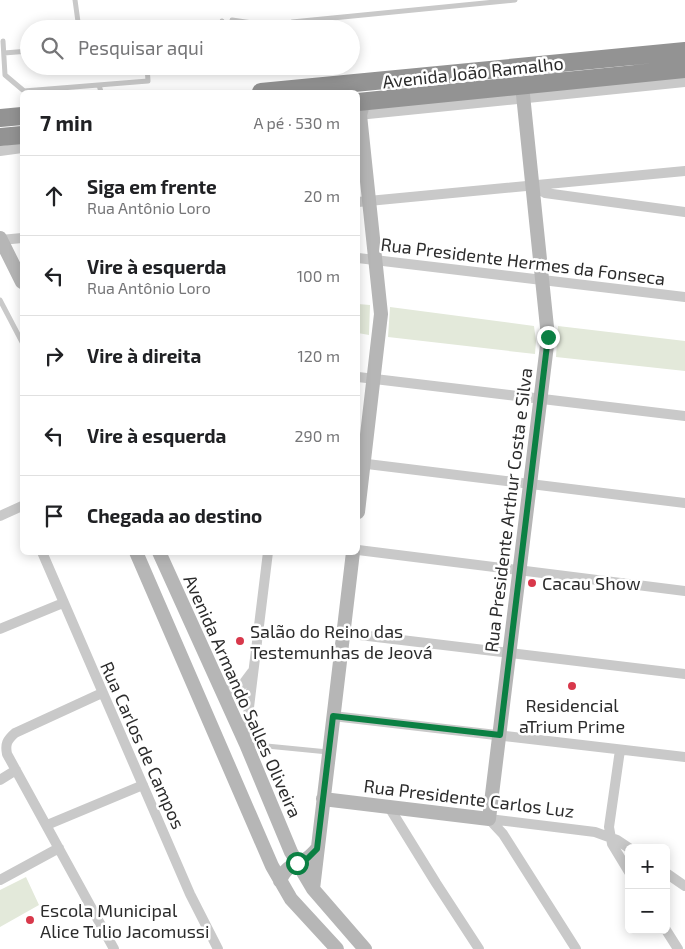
<!DOCTYPE html>
<html lang="pt">
<head>
<meta charset="utf-8">
<style>
	:root { --surface:#fff; --page:#f6f6f6; --text:#202124; --muted:#757577; --line:#e0e0e0 }
	body { margin:0; font-family:"Exo 2",sans-serif; background:var(--page); color:var(--text) }
	.controls { position:absolute; right:15px; bottom:15px; display:grid; overflow:hidden; border-radius:8px; box-shadow:0 2px 12px #0003 }
	.controls button { width:45px; height:45px; display:grid; place-items:center; padding:0; border:0; border-bottom:1px solid var(--line); background:var(--surface); color:var(--text); font:25px sans-serif }
	.stop { position:absolute; width:15px; height:15px; margin:-11px; border:4px solid #0b8043; border-radius:50%; background:#fff }
	.stop.end { background:#0b8043; border-color:#fff; box-shadow:0 1px 5px #0008 }
	.list { margin:0; padding:0; list-style:none }
	h2 { display:flex; justify-content:space-between; align-items:center; height:65px; margin:0; padding:0 20px; font-size:21px }
	h2 small { font-size:16px; font-weight:400; color:var(--muted) }
	.list li { display:grid; grid-template-columns:32px 1fr auto; gap:15px; align-items:center; box-sizing:border-box; height:80px; padding:0 20px; border-top:1px solid var(--line) }
	.list b { display:block; font-size:19px; white-space:nowrap }
	.list p { margin:0; font-size:16px; white-space:nowrap; color:var(--muted) }
	.list em { font-size:16px; font-style:normal; color:var(--muted) }
	.icon { flex:none; width:28px; height:28px; fill:none; stroke:currentColor; stroke-width:2; stroke-linecap:round; stroke-linejoin:round }
	.map { position:relative; flex:none; width:685px; height:949px; overflow:hidden }
	.search { position:absolute; background:var(--surface); box-shadow:0 2px 12px #0003; left:20px; top:20px; width:340px; height:55px; display:flex; align-items:center; gap:12px; box-sizing:border-box; padding:0 18px; border-radius:28px; color:var(--muted); font-size:19px }
	.panel { position:absolute; background:var(--surface); box-shadow:0 2px 12px #0003; left:20px; top:90px; width:340px; height:465px; border-radius:8px }
	.map>svg:first-child { display:block }
	.green { fill:#e3e9da }
	.lines { fill:none; stroke-linecap:round; stroke-linejoin:round }
	.lane { stroke:#c9c9c9; stroke-width:5 }
	.street { stroke:#c9c9c9; stroke-width:10 }
	.secondary { stroke:#b6b6b6; stroke-width:14 }
	.highway { stroke:#939393; stroke-width:18 }
	.route { stroke:#0b8043; stroke-width:6 }
	.poi-dot { fill:#d8384b; stroke:#fff; stroke-width:2 }
	.labels { text-anchor:middle; dominant-baseline:central; stroke-width:5; stroke-linejoin:round; paint-order:stroke }
	.street-label { font-size:18px; fill:#2c2c2c; stroke:#fff }
	.poi-label { font-size:18px; fill:#2c2c2c; stroke:#fff; text-anchor:start }
</style>
</head>
<body>
<div class="map">
<svg width="685" height="949" viewBox="0 0 685 949">
	<rect width="100%" height="100%" fill="#fff"/>
	<path class="green" d="M 358,304 L 370,305 L 369,335 L 358,333 Z
		M 390,307 L 534,326 L 536,341 L 535,354 L 388,337 Z
		M 558,326 L 685,341 L 685,371 L 556,357 Z
		M 26,877 L 39,905 L 0,927 L 0,890 Z"/>
	<g class="lines">
		<path class="lane" d="M 75,0 L 79,29
			M 232,20 L 265,25
			M 292,22 L 515,0
			M 221,29 L 222,21
			M 3,41 L 5,75 L 24,91 L 148,81 L 147,66
			M 4,53 L 29,51
			M 99,85 L 101,92
			M 0,300 L 22,342
			M 247,744 L 328,752"/>
		<path class="street" d="M 358,115 L 685,82
			M 0,151 L 22,148
			M 533,186 L 545,193 L 685,212
			M 358,202 L 685,171
			M 1,240 L 22,238
			M 358,258 L 685,297
			M 358,377 L 685,416
			M 359,463 L 685,503
			M 0,516 L 22,506
			M 358,550 L 685,591
			M 42,552 L 190,894 L 218,949
			M 0,629 L 63,603
			M 343,633 L 685,674
			M 222,691 L 240,688 L 252,672
			M 102,693 L 15,733 C 7,740 5,744 7,754 L 114,949
			M 333,716 L 685,757
			M 245,740 L 268,552
			M 620,750 L 609,827 L 612,844 L 629,872
			M 0,780 L 16,770
			M 389,807 L 436,883 L 479,949
			M 489,819 L 503,834 L 576,949
			M 489,819 L 595,832 L 617,840 L 629,848
			M 47,825 L 143,785
			M 666,873 L 685,886
			M 0,880 L 59,848
			M 666,930 L 678,949"/>
		<path class="secondary" d="M 0,238 L 22,282
			M 358,512 L 381,314 L 360,115 L 364,101
			M 136,552 L 272,866 L 291,899 L 337,949
			M 159,552 L 246,744 L 291,852 L 313,889 L 365,949
			M 323,799 L 489,819 L 548,337 L 522,85
			M 280,881 C 285,867 292,866 304,860 C 309,858 313,853 317,849
			M 313,889 L 353,552"/>
		<path class="highway" d="M 261,92 L 685,51
			M 358,102 L 685,69
			M 0,118 L 22,116
			M 0,137 L 22,135"/>
	</g>
	<g class="lines">
		<path class="route" d="M 297,863 L 308,858 L 317,849 L 333,716 L 500,735 L 548,337"/>
	</g>
	<g class="poi-dot">
		<circle cx="532" cy="583" r="5"/>
		<circle cx="240" cy="641" r="5"/>
		<circle cx="572" cy="686" r="5"/>
		<circle cx="30" cy="920" r="5"/>
	</g>
	<g class="labels">
		<g class="street-label">
			<text transform="translate(473 72) rotate(-6)">Avenida João Ramalho</text>
			<text transform="translate(523 261) rotate(7)">Rua Presidente Hermes da Fonseca</text>
			<text transform="translate(508 510) rotate(-83)">Rua Presidente Arthur Costa e Silva</text>
			<text transform="translate(243 696) rotate(66)">Avenida Armando Salles Oliveira</text>
			<text transform="translate(143 745) rotate(66)">Rua Carlos de Campos</text>
			<text transform="translate(469 798) rotate(7)">Rua Presidente Carlos Luz</text>
		</g>
		<g class="poi-label">
			<text x="542" y="583">Cacau Show</text>
			<text x="250" y="631">Salão do Reino das<tspan x="250" dy="21">Testemunhas de Jeová</tspan></text>
			<text x="572" y="705" text-anchor="middle">Residencial<tspan x="572" dy="21">aTrium Prime</tspan></text>
			<text x="40" y="910">Escola Municipal<tspan x="40" dy="21">Alice Tulio Jacomussi</tspan></text>
		</g>
	</g>
</svg>
<div class="controls">
<button>+</button>
<button>−</button>
</div>
<div class="stop" style="left:297px;top:863px"></div>
<div class="stop end" style="left:548px;top:337px"></div>
<div class="search"><svg class="icon" aria-label="search" viewBox="0 0 24 24"><circle cx="10" cy="10" r="6"/><path d="M15 15l6 6"/></svg>Pesquisar aqui</div>
<section class="panel">
<h2>7 min<small>A pé · 530 m</small></h2>
<ul class="list">
<li><svg class="icon" aria-label="ahead" viewBox="0 0 24 24"><path d="M12 20V5M6 11l6-6 6 6"/></svg><div><b>Siga em frente</b><p>Rua Antônio Loro</p></div><em>20 m</em></li>
<li><svg class="icon" aria-label="left" viewBox="0 0 24 24"><path d="M17 20v-9H6M10 6l-5 5 5 5"/></svg><div><b>Vire à esquerda</b><p>Rua Antônio Loro</p></div><em>100 m</em></li>
<li><svg class="icon" aria-label="right" viewBox="0 0 24 24"><path d="M7 20v-9h11M14 6l5 5-5 5"/></svg><div><b>Vire à direita</b></div><em>120 m</em></li>
<li><svg class="icon" aria-label="left" viewBox="0 0 24 24"><path d="M17 20v-9H6M10 6l-5 5 5 5"/></svg><div><b>Vire à esquerda</b></div><em>290 m</em></li>
<li><svg class="icon" aria-label="arrive" viewBox="0 0 24 24"><path d="M6 21V4h12l-3 4 3 4H6"/></svg><div><b>Chegada ao destino</b></div></li>
</ul>
</section>
</div>
</body>
</html>
